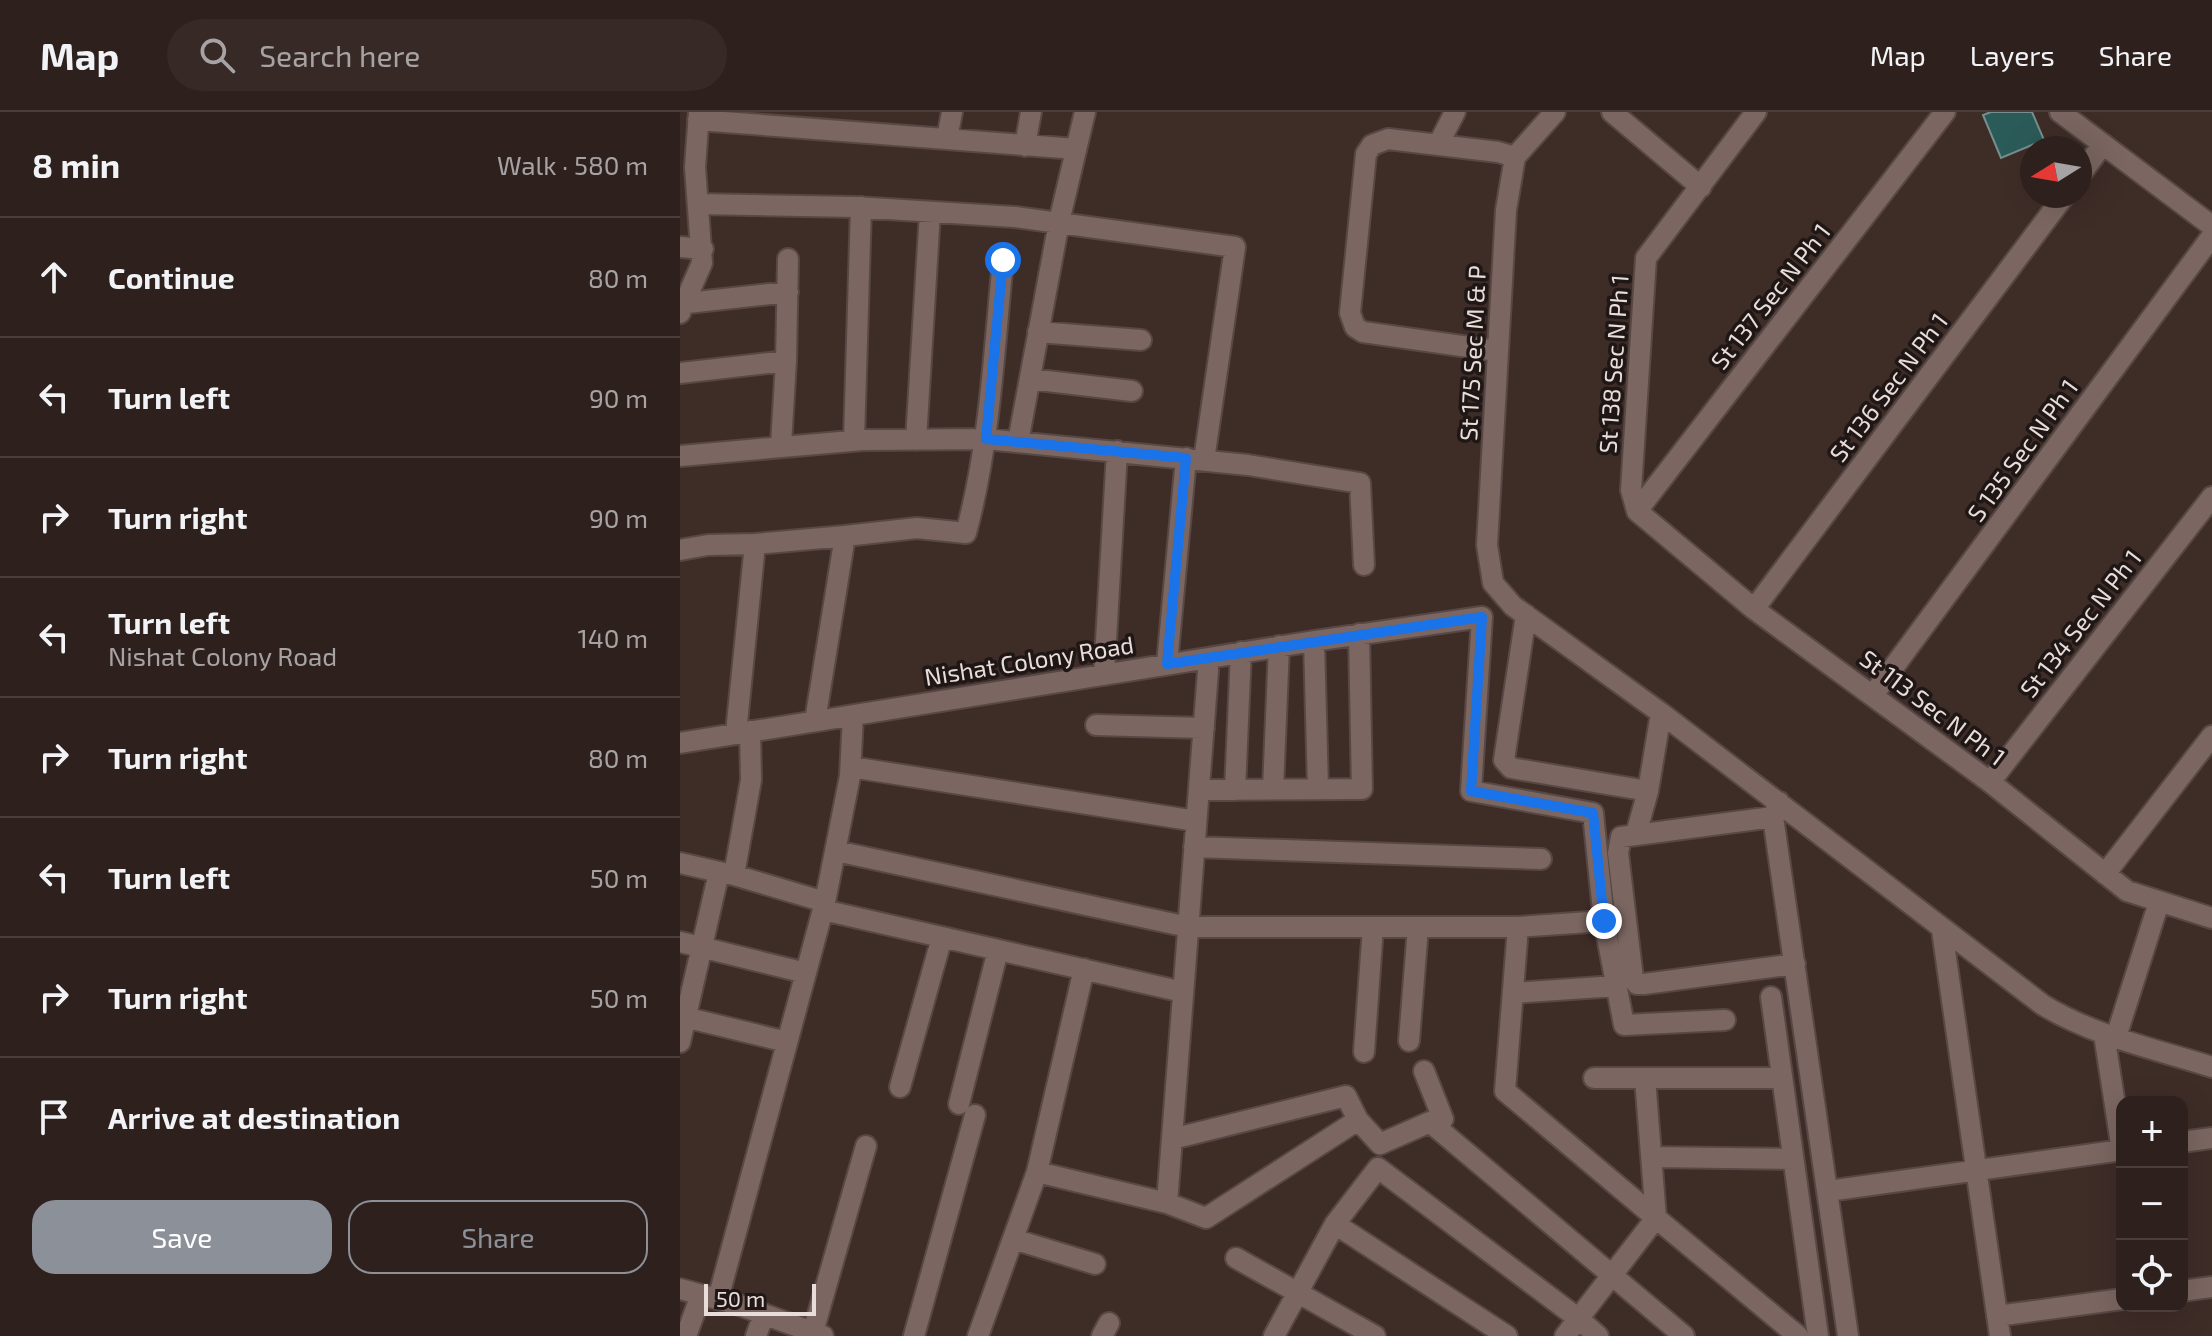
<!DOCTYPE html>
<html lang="en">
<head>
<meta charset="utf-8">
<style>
	:root { --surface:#2e211d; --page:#362926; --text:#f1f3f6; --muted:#a7a3a4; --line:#493e3b; --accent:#8c9099 }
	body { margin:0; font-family:"Exo 2",sans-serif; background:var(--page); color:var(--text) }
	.controls { position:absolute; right:24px; bottom:24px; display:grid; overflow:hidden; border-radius:16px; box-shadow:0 8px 32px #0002 }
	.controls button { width:72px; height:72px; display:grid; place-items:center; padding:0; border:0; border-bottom:2px solid var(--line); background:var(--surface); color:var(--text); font:40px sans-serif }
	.compass { position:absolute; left:1340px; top:24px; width:72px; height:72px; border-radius:50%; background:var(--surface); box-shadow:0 8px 32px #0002; rotate:259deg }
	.scale { position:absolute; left:24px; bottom:20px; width:112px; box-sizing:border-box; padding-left:8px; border:4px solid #e9ddda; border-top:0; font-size:22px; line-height:28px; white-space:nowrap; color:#e9ddda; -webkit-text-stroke:6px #1f1715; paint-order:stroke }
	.stop { position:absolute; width:24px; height:24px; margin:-18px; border:6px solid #1a73e8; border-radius:50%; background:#fff }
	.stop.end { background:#1a73e8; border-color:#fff; box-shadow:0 2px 8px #0008 }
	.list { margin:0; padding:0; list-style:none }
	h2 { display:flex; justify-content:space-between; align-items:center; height:104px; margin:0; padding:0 32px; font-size:34px }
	h2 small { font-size:26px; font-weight:400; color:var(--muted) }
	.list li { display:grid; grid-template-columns:52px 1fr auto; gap:24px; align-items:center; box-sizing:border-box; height:120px; padding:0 32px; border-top:2px solid var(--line) }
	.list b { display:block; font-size:30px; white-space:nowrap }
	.list p { margin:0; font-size:26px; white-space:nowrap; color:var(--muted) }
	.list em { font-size:26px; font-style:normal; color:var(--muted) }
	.actions { display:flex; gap:16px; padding:24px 32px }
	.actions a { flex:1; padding:18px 0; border:2px solid var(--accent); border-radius:24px; text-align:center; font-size:28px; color:var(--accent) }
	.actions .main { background:var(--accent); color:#fff }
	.icon { flex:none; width:44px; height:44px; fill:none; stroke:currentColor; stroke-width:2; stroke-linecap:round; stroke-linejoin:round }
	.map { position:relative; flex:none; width:1532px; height:1224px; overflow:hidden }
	header { display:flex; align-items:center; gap:48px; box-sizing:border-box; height:112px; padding:0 40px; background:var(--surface); border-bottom:2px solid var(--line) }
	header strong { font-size:38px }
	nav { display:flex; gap:44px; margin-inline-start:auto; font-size:28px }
	.search { width:560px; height:72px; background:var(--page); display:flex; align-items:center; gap:20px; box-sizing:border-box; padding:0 28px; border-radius:44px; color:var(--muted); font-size:30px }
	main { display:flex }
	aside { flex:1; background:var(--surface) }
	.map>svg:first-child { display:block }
	.building { fill:#2b5b59; stroke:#768f8e; stroke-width:2 }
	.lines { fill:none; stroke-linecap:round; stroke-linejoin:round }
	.minor-casing { stroke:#574845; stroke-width:24 }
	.minor { stroke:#7b6661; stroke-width:20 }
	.route { stroke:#1a73e8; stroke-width:10 }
	.labels { text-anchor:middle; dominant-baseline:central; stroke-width:7; stroke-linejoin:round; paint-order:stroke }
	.street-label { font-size:24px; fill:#e9ddda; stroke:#1f1715 }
</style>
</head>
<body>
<header>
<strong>Map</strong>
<div class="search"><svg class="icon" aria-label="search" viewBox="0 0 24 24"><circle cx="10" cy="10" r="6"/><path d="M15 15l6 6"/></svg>Search here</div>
<nav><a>Map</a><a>Layers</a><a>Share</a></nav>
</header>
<main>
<aside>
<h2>8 min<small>Walk · 580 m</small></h2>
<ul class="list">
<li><svg class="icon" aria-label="ahead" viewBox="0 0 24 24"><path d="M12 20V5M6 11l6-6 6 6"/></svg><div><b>Continue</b></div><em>80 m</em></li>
<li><svg class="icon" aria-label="left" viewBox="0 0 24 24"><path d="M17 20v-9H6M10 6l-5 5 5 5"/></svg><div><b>Turn left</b></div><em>90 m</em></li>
<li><svg class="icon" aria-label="right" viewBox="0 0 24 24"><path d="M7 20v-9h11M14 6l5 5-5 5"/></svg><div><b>Turn right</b></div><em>90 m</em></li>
<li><svg class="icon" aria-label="left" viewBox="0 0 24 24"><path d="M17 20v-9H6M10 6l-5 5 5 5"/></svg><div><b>Turn left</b><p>Nishat Colony Road</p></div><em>140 m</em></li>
<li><svg class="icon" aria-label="right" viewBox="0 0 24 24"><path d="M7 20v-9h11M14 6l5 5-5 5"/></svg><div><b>Turn right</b></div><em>80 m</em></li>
<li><svg class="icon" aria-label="left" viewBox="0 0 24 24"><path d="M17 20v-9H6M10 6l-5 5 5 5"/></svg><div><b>Turn left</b></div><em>50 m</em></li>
<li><svg class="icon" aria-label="right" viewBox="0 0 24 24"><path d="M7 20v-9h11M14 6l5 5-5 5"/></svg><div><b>Turn right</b></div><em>50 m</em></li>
<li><svg class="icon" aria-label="arrive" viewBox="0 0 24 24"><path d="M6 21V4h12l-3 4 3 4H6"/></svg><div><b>Arrive at destination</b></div></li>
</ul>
<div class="actions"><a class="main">Save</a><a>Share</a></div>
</aside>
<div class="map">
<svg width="1532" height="1224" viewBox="0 0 1532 1224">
	<rect width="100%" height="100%" fill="#3e2c27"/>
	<path class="building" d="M 1311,0 L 1352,0 L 1364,28 L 1321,46 L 1303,3 Z"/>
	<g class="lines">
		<g class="minor-casing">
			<path id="minor" d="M 875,0 L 835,45 L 826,98 L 807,433 L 813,471 L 833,494 L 981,601 L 1363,893 C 1414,924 1475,937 1532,955
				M 932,0 L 1021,75
				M 1380,0 L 1532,114
				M 18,8 L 396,37
				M 267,27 L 272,0
				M 758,33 L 775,0
				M 345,34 L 351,0
				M 1400,63 L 1423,32
				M 18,92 L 175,95 L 335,105 L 555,135 L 524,348
				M 0,135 L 23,137
				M 7,191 L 108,180
				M 0,201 L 22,151 L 15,55 L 19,0
				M 358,220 L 461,228
				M 817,239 L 683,220 L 675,215 L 670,201 L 686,42 L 692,33 L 708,27 L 818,40 L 835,45
				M 0,261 L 106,249 L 108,147
				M 350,267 L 452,279
				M 174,328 L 181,95
				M 236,328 L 250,100
				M 338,330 L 379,110 L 405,0
				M 101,333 L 106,249
				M 0,344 L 183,328 L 306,327 L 568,353 L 680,371 L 684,453
				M 957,399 L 1074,497 L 1310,670 L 1447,779 L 1532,806
				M 957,399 L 1265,0
				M 957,399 L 951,378 L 966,146 L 1076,0
				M 165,424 L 237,416 L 286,421 C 310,332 314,239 323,148
				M 75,432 L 165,424 L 135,609
				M 0,438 L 28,433 L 75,432 L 56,621
				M 1074,497 L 1384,84
				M 846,503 L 824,648 L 831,656 L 968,679
				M 634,529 L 638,677
				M 529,546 L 487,1091 L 526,1106 L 678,1008 L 700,1032 L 750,1010 L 1004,1224
				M 487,552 L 506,346
				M 424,563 L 437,339
				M 1193,583 L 1532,124
				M 416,613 L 524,616
				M 0,631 L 634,529 L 802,505 L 791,679 L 913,701 L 924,809
				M 171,655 L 516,709
				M 1310,670 L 1532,385
				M 593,677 L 599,534
				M 519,678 L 682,677 L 679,522
				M 555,678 L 561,540
				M 1099,690 L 1093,705 L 1168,1224
				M 1093,705 L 941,725 L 938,741 L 953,867 L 957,872 L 964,872 L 1115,852
				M 956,722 L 968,679 L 981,601
				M 514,735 L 861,747
				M 156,739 L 508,815 L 838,815
				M 0,751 L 39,760
				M 1425,762 L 1532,624
				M 54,763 L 145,790
				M 143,798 L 503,880
				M 1262,818 L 1320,1224
				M 0,830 L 126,861
				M 833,881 L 936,874
				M 1091,885 L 1138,1224
				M 0,904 L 107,930
				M 1424,922 L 1442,1038
				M 1436,925 L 1479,790
				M 729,929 L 738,815
				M 0,930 L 39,760 L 54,763 L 71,668 L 70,619
				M 684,940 L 693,815
				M 744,959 L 763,1007 L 750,1010
				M 914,966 L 1102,966
				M 965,966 L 976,1106 L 1118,1224
				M 220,975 L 262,825
				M 279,992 L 318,838
				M 492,1027 L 666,984 L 678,1008
				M 1502,1030 L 1532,1026
				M 972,1045 L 1113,1047
				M 357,1060 L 487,1091
				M 1148,1079 L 1442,1038
				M 655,1112 L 827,1224
				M 333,1127 L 415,1152
				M 556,1146 L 695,1224
				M 0,1177 L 59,1193 L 143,1224
				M 1502,1179 L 1532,1175
				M 38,1187 L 145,790 L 170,664 L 173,603
				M 1317,1204 L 1442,1187
				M 133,1220 L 186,1034
				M 6,1224 L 21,1183
				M 76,1224 L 84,1202
				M 234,1224 L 295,1003
				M 298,1224 L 357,1060 L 404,857
				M 422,1224 L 429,1211
				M 594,1224 L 655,1112 L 698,1056 L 899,1207 L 918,1224
				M 885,1224 L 976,1106 L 825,979 L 838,815 L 924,809 L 944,913 L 1045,908"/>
		</g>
		<use href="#minor" class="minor"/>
	</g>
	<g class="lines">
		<path class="route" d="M 323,148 L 306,327 L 506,346 L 487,552 L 802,505 L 791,679 L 913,701 L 924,809"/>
	</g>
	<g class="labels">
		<g class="street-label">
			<text transform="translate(1090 184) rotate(-52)">St 137 Sec N Ph 1</text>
			<text transform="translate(792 241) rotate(-87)">St 175 Sec M &amp; P</text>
			<text transform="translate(933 252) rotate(-86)">St 138 Sec N Ph 1</text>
			<text transform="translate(1208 275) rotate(-53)">St 136 Sec N Ph 1</text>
			<text transform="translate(1342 338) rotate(-54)">S 135 Sec N Ph 1</text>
			<text transform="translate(1400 511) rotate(-52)">St 134 Sec N Ph 1</text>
			<text transform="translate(349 548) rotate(-9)">Nishat Colony Road</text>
			<text transform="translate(1253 595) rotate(37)">St 113 Sec N Ph 1</text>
		</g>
	</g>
</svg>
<div class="controls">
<button>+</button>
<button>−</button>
<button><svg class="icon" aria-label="locate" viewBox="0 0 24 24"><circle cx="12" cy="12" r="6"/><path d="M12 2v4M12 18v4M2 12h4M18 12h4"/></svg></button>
</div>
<svg class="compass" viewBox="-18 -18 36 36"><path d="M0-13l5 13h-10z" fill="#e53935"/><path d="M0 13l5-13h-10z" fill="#a7a3a4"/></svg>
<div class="scale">50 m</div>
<div class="stop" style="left:323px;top:148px"></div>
<div class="stop end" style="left:924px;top:809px"></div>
</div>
</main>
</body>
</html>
